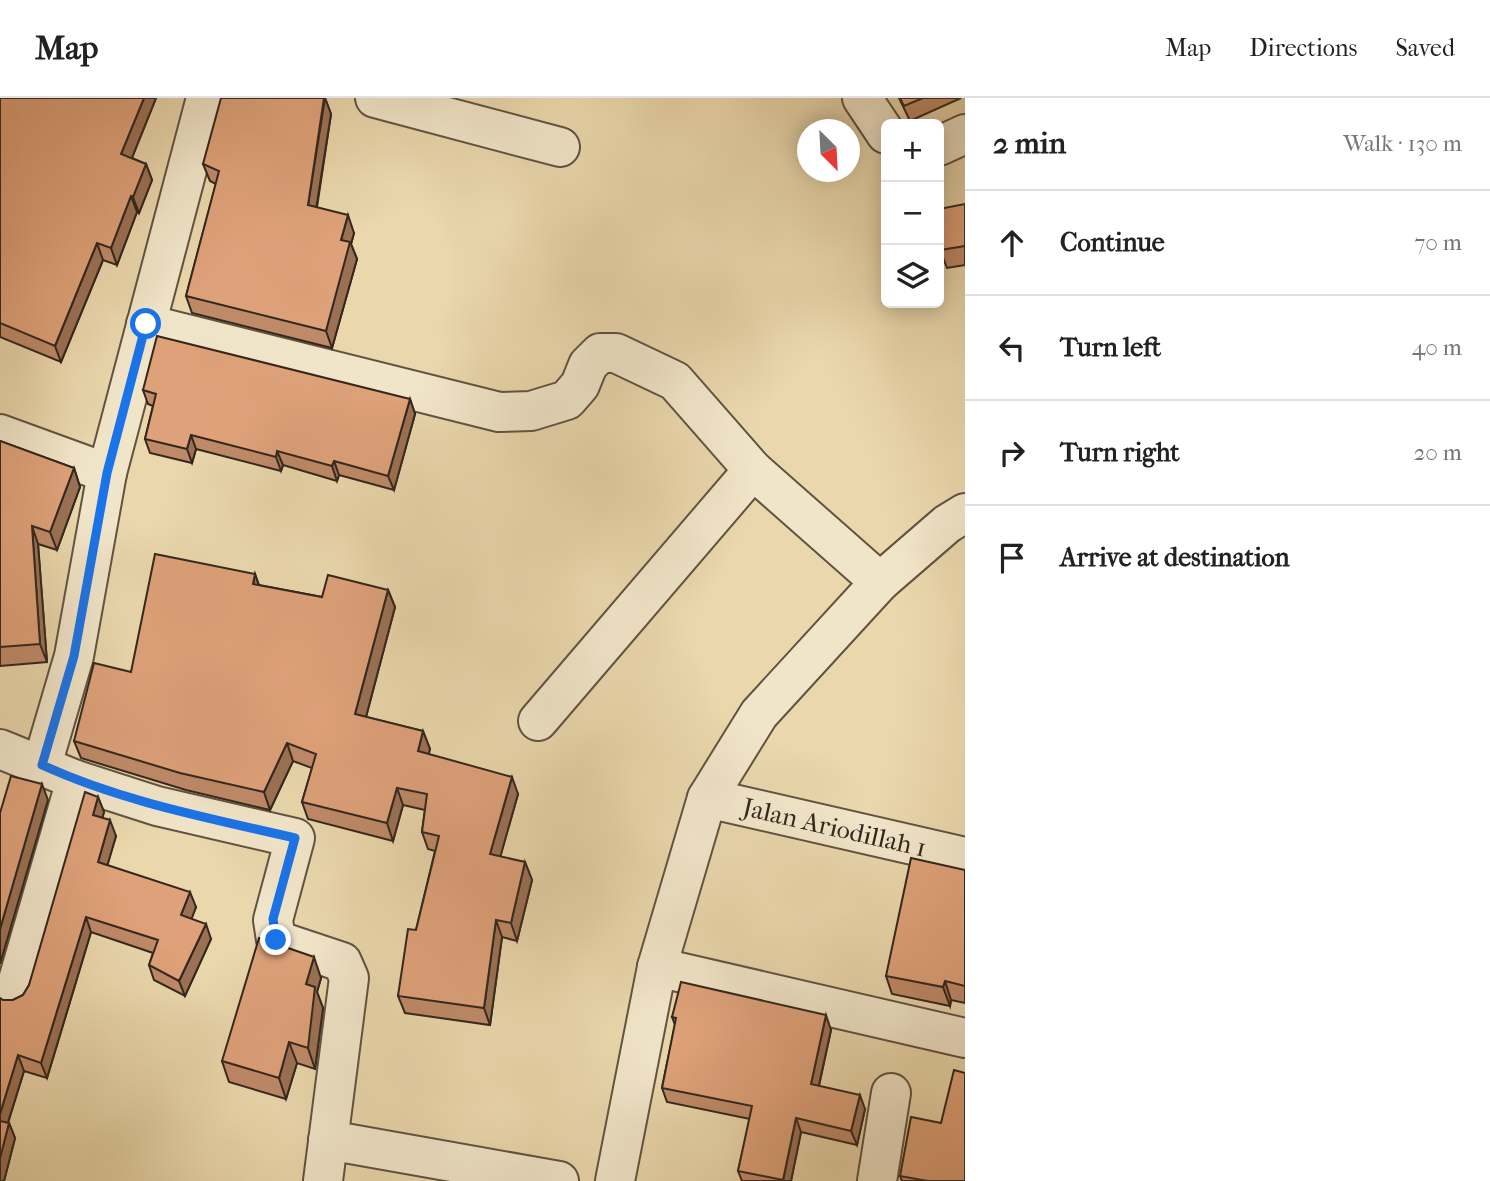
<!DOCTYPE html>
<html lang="en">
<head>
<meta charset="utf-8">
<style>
	:root { --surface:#fff; --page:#f2f2f2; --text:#222; --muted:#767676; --line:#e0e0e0 }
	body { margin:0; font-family:"IM FELL French Canon",serif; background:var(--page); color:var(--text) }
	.controls { position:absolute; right:21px; top:21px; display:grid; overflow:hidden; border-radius:10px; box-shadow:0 4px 18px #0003 }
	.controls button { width:63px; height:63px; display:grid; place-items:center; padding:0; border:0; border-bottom:2px solid var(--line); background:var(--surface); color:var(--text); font:35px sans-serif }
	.compass { position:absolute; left:797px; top:21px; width:63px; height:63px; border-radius:50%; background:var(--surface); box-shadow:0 4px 18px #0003; rotate:156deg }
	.stop { position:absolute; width:21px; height:21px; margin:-16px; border:5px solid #1a73e8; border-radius:50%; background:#fff }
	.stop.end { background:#1a73e8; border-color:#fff; box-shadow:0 2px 7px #0008 }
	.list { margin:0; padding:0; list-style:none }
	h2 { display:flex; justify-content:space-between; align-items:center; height:91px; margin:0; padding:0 28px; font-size:30px }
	h2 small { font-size:23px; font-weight:400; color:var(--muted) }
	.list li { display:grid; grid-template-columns:46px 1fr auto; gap:21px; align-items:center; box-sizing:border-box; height:105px; padding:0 28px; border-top:2px solid var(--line) }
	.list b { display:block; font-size:26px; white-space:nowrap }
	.list em { font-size:23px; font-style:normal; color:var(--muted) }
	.icon { flex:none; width:38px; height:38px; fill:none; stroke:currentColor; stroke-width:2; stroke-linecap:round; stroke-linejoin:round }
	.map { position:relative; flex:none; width:965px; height:1083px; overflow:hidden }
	header { display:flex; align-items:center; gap:42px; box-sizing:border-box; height:98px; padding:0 35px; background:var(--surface); border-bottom:2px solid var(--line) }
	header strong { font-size:33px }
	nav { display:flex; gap:38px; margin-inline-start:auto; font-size:24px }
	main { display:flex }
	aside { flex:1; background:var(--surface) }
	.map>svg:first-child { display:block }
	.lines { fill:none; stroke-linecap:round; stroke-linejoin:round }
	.minor-casing { stroke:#615342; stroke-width:42 }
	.minor { stroke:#f1e5c9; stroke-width:38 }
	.wall { fill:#bf8a68; stroke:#33271e; stroke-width:2 }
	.shaded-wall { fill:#9b7155; stroke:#33271e; stroke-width:2 }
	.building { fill:#dea179; stroke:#33271e; stroke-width:2 }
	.route { stroke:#1a73e8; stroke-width:9 }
	.labels { text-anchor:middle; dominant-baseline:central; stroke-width:6; stroke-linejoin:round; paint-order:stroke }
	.street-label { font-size:26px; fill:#33271e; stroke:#f1e5c9 }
</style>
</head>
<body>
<header>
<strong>Map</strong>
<nav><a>Map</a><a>Directions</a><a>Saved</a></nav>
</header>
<main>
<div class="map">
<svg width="965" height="1083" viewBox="0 0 965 1083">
	<rect width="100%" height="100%" fill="#ead7ac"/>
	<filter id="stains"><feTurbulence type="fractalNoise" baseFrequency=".00286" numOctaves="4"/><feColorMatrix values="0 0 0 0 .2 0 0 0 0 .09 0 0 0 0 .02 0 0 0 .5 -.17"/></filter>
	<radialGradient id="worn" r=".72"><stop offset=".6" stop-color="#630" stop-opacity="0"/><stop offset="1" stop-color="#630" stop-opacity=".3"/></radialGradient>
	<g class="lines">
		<g class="minor-casing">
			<g id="minor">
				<path d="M 375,0 L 560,49"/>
				<path d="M 862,0 L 886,36"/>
				<path d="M 939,48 L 965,36"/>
				<path d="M 146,226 L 499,314 L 531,313 L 567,302 L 580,287 L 588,267 L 600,255 L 616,255 L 675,283 L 753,372 L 880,484"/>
				<path d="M 0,336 L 107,375"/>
				<path d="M 538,623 L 753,372"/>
				<path d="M 0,651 L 76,682 L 157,708 L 295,740 L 273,822 L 276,842 L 342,864 L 349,880 L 323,1083"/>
				<path d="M 42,667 L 74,558 L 107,375 L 206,0"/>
				<path id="s1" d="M 707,700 L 965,759"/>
				<path d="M 657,869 L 965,940"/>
				<path d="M 14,896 L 76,682"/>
				<path d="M 328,1042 L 559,1083"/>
				<path d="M 615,1083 L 657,869 L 707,700 L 759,616 L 880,484 L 947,426 L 965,415"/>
				<path d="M 877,1083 L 891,995"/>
			</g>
		</g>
		<use href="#minor" class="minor"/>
	</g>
	<path class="wall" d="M 0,0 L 156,0 L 132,60 L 146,66 L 152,82 L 139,115 L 137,114 L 117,167 L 103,162 L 61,264 L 0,239 Z
		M 325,0 L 331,16 L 317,109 L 354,135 L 351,146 L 357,161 L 332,250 L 192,215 L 186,198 L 216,86 L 210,83 L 203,66 Z
		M 899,0 L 961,0 L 910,23 Z
		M 965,106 L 965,167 L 947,170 L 940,152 Z
		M 143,292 L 410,301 L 415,316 L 394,392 L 339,377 L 337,383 L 283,367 L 281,373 L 196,351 L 192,365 L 150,355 L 145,341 L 153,308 L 148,306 Z
		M 0,343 L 74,370 L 80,389 L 57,452 L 38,446 L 47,564 L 0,568 Z
		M 255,476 L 259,487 L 322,499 L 388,492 L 395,509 L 366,619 L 423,633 L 430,651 L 428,656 L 518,696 L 500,759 L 525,764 L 532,782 L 517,843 L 502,839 L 490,927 L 405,915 L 398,898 L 416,832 L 435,753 L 428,751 L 422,734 L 425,712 L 403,707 L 393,743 L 308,721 L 302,704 L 312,670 L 293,663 L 270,712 L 186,692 L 81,660 L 74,643 L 131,574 Z
		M 98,699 L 104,714 L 102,720 L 116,738 L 107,767 L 196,809 L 191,821 L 211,841 L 185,898 L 154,882 L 149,867 L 153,855 L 91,834 L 47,980 L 24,973 L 8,1025 L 9,1025 L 15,1040 L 4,1083 L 0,1083 L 3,902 L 13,902 L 23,897 L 29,887 Z
		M 965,772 L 965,905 L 951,902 L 950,908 L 892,896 L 886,878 Z
		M 321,880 L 317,894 L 323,910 L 315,971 L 297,965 L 286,1001 L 229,984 L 222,963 Z
		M 672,919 L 831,932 L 819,988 L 865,1011 L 857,1047 L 801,1034 L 791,1083 L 742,1083 L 738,1073 L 750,1021 L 667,1004 L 662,990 L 675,927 Z
		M 941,1025 L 965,1083 L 902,1083 L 900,1078 Z"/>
	<path class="shaded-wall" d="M 144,0 L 156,0 L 127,72 L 121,56 Z
		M 325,0 L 331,16 L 314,124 L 308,107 Z
		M 146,66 L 152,82 L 139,115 L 133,99 Z
		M 131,98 L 137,114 L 117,167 L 111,150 Z
		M 348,117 L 354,135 L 351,146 L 357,161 L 332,250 L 326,233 L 341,142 Z
		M 97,145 L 103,162 L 61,264 L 55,248 Z
		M 410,301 L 415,316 L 394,392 L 388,378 Z
		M 191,337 L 196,351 L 192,365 L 187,351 Z
		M 277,353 L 283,367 L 281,373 L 276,359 Z
		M 334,363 L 339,377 L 337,383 L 332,368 Z
		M 74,370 L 80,389 L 57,452 L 50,434 Z
		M 32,428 L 38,446 L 47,564 L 40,546 Z
		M 255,476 L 261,494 L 253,486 Z
		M 388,492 L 395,509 L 362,634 L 355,616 Z
		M 423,633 L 430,651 L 425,671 L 418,653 Z
		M 287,645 L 293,663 L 270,712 L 264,694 Z
		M 512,679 L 518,696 L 496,774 L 490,756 Z
		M 42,686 L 48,702 L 0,866 L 0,831 Z
		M 397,690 L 403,707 L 393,743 L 387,725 Z
		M 98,699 L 104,714 L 99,733 L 93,717 Z
		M 110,722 L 116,738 L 104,779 L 98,764 Z
		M 525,764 L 532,782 L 517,843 L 511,825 Z
		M 190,794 L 196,809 L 187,833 L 181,817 Z
		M 86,819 L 91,834 L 47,980 L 41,965 Z
		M 496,822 L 502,839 L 490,927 L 484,910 Z
		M 206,826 L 211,841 L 185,898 L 179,883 Z
		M 314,859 L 321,880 L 317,894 L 323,910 L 315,971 L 308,950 L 306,886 Z
		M 945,883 L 951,902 L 950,908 L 943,889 Z
		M 826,917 L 831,932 L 816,1000 L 811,986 Z
		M 289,944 L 297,965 L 286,1001 L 279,980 Z
		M 18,957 L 24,973 L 4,1037 L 0,1027 L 0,1016 Z
		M 860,997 L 865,1011 L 857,1047 L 851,1033 Z
		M 796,1020 L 801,1034 L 791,1083 L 783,1083 Z
		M 9,1025 L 15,1040 L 4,1083 L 0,1083 L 0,1060 Z"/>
	<path class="building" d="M 0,0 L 144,0 L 121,56 L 146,66 L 133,99 L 131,98 L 111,150 L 97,145 L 55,248 L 0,225 Z
		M 221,0 L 324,0 L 308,107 L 348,117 L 341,142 L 350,144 L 326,233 L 186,198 L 219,73 L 203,66 Z
		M 900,0 L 923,0 L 904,8 Z
		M 965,106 L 965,148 L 940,152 L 939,143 L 939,111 Z
		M 157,238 L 410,301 L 388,378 L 334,363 L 332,368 L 277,353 L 276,359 L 191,337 L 187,351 L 145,341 L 156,296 L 143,292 Z
		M 0,343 L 74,370 L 50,434 L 32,428 L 40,546 L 0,549 Z
		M 155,456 L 255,476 L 253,486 L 322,499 L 328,477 L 388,492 L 355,616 L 423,633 L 418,653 L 512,679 L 490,756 L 525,764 L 511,825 L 496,822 L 484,910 L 398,898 L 408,831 L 416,832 L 439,738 L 422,734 L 427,696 L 397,690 L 387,725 L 302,704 L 316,656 L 287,645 L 264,694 L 180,675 L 74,643 L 94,565 L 131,574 Z
		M 11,678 L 42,686 L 0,831 L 0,715 Z
		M 85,694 L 98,699 L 93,717 L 110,722 L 98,764 L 190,794 L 181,817 L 206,826 L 179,883 L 149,867 L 158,842 L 86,819 L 41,965 L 18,957 L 0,1016 L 0,900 L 3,902 L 13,902 L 23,897 L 29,887 Z
		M 911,760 L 965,772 L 965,888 L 945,883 L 943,889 L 886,878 Z
		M 259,840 L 314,859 L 306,886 L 315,889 L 308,950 L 289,944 L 279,980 L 222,963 Z
		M 681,884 L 826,917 L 811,986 L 860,997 L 851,1033 L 796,1020 L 783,1082 L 738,1073 L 752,1008 L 662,990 L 676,920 L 672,919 Z
		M 954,972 L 965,975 L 965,1083 L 928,1083 L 900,1078 L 911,1019 L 941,1025 Z
		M 0,1023 L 9,1025 L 0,1060 Z"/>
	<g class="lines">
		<path class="route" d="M 146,226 L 107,375 L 74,558 L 42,667 C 123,704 209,720 295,740 L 273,821 L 276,842"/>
	</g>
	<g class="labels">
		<g class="street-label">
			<text stroke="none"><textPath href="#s1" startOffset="131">Jalan Ariodillah 1</textPath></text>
		</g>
	</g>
	<rect width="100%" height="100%" filter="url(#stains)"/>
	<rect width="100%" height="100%" fill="url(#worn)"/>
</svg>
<div class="controls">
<button>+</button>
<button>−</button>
<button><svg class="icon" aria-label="layers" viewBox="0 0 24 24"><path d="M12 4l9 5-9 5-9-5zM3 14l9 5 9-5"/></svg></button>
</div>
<svg class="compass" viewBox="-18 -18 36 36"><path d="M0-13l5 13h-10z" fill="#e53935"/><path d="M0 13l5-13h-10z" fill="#767676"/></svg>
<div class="stop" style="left:146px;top:226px"></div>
<div class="stop end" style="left:276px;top:842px"></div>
</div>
<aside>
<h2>2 min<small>Walk · 130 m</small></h2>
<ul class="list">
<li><svg class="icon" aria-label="ahead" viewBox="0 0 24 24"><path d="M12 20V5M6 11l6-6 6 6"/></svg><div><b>Continue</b></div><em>70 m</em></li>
<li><svg class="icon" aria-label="left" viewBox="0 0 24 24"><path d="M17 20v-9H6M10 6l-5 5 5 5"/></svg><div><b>Turn left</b></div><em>40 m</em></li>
<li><svg class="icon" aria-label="right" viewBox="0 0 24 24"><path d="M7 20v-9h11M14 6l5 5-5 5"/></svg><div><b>Turn right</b></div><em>20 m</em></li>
<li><svg class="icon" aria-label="arrive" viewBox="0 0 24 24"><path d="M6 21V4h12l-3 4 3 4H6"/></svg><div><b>Arrive at destination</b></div></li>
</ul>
</aside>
</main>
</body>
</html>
